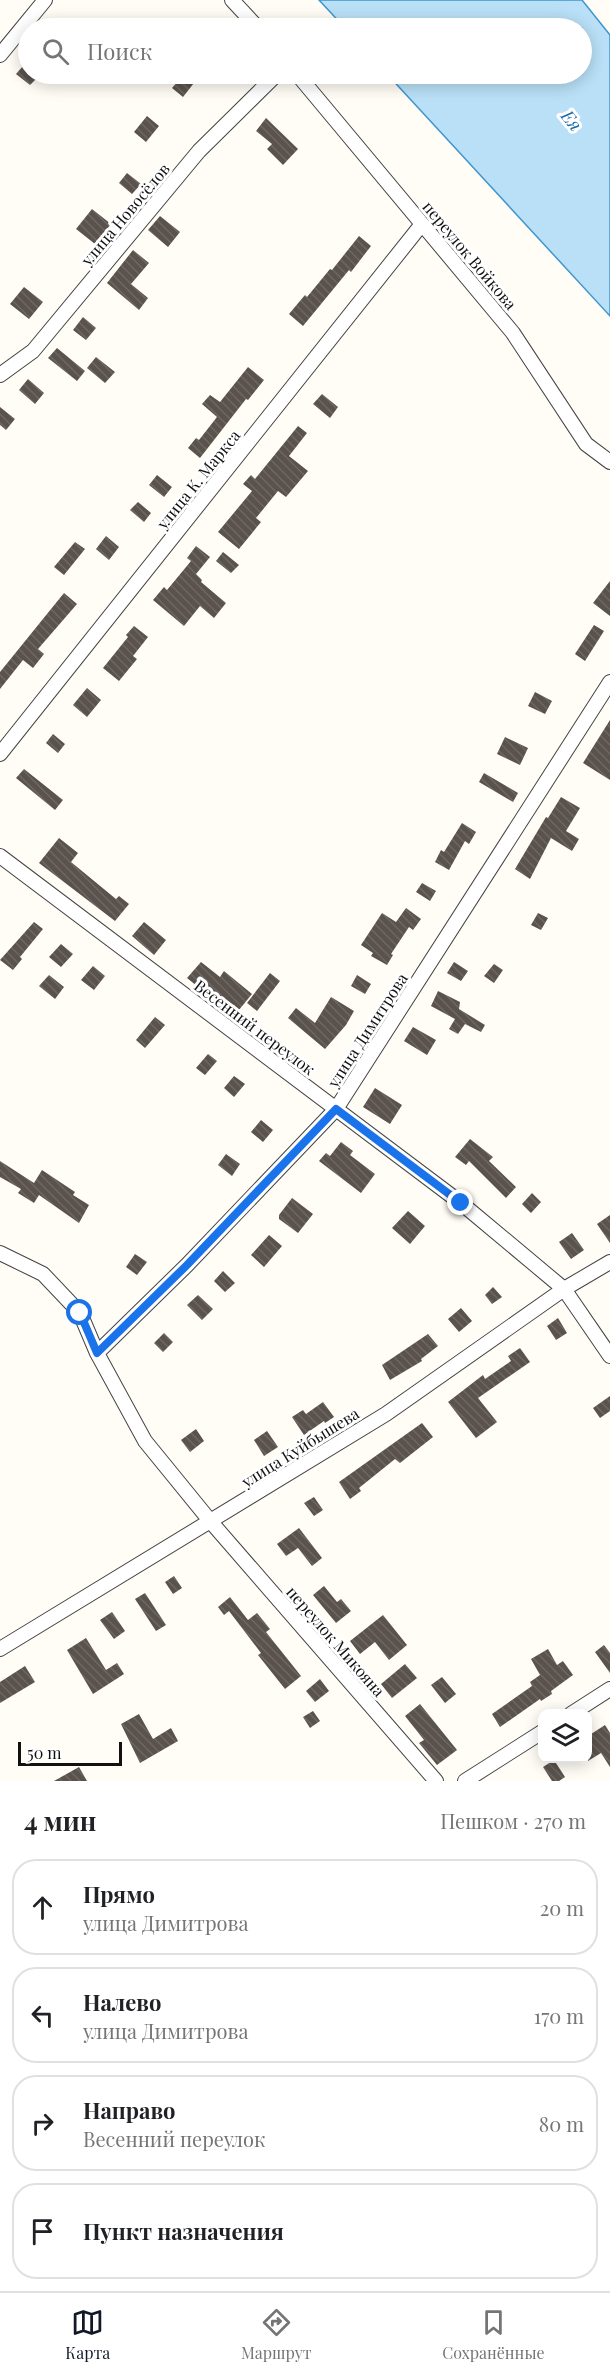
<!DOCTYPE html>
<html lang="ru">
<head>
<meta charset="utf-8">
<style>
	:root { --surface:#fff; --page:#f2f2f2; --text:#202124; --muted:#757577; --line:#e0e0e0; --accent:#111827 }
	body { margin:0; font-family:"Playfair Display",serif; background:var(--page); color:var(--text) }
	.controls { position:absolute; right:18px; bottom:18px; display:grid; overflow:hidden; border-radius:12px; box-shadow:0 3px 15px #0003 }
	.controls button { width:54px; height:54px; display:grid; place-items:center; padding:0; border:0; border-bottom:2px solid var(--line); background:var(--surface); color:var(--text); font:30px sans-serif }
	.scale { position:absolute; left:18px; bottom:15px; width:104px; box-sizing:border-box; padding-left:6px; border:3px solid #111; border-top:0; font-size:16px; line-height:21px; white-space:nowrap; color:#111; -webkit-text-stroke:4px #fff; paint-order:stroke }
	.stop { position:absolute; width:18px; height:18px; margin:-14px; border:4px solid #1a73e8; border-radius:50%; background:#fff }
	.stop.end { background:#1a73e8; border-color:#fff; box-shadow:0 2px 6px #0008 }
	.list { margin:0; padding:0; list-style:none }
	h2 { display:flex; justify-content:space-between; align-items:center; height:78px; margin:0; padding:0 24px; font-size:26px }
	h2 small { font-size:20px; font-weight:400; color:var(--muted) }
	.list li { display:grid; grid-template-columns:39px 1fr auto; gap:18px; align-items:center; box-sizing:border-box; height:96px; margin:0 12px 12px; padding:0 12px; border:2px solid var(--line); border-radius:24px }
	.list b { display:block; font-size:22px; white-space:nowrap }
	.list p { margin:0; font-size:20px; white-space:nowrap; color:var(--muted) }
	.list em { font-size:20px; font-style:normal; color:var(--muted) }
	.icon { flex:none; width:33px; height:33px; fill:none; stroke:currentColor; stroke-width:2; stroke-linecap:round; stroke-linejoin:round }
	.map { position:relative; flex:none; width:610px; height:1781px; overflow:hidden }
	.search { position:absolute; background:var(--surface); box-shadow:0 3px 15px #0003; left:18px; right:18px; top:18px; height:66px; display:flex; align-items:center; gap:15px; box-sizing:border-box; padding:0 21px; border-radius:33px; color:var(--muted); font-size:22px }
	.sheet { height:510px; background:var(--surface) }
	nav { display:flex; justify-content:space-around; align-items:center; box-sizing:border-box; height:84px; border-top:2px solid var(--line); background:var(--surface); font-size:16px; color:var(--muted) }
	nav a { display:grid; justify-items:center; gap:3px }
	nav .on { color:var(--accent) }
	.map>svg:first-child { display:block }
	.water { fill:#b9e0f7; stroke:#3f96cf; stroke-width:1.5 }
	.building { fill:url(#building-back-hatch) }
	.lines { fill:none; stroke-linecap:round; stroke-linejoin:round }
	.minor-casing { stroke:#444; stroke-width:16 }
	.minor { stroke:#fff; stroke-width:14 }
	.route { stroke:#1a73e8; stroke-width:8 }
	.labels { text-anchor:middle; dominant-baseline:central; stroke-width:6; stroke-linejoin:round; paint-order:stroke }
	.street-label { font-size:16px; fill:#111; stroke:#fff }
	.water-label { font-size:18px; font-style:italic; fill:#1768a6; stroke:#fff }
</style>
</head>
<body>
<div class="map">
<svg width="610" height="1781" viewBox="0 0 610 1781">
	<defs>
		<pattern id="building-back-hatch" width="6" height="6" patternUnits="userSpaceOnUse" patternTransform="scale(1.5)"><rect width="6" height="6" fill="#5a524d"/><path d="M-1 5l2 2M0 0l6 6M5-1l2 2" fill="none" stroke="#6d6662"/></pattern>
	</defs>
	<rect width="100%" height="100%" fill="#fffdf5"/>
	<path class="water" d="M 319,0 L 582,0 L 610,35 L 610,316 L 387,74 L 582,74 L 582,28 L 345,28 Z"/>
	<path class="building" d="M 23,66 L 28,70 L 28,74 L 37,78 L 30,85 L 16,74 Z
		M 184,74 L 194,83 L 183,97 L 172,88 Z
		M 147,116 L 159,126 L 146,142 L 134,132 Z
		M 266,118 L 298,149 L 283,165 L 267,149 L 272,144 L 256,131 Z
		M 127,173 L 141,184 L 132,194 L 119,183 Z
		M 92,209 L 111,224 L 95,244 L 76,229 Z
		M 160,216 L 180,232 L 168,247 L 148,230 Z
		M 359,236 L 371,246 L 351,272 L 349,270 L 303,326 L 289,314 L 305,295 L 307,297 L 330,269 L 332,270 Z
		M 133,250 L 149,263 L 131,284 L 148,298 L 139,310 L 107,283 Z
		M 24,287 L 43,302 L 29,319 L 10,304 Z
		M 83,317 L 96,328 L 86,340 L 73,330 Z
		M 57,348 L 85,371 L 77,381 L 48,358 Z
		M 96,357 L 115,372 L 105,383 L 87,368 Z
		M 248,367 L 264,380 L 248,400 L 246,399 L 200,458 L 188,448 L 196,438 L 199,440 L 217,417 L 202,404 L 210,395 L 220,402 Z
		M 28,379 L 44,393 L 35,404 L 19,390 Z
		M 322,394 L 338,407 L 330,418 L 313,404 Z
		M 0,407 L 15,419 L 6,430 L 0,425 Z
		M 298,426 L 307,433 L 289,456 L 308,471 L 286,497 L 278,491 L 256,518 L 261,522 L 239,549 L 218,532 L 252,491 L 243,484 L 251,475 L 255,479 Z
		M 157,475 L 172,487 L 164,497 L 149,485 Z
		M 138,502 L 151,513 L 144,522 L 130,510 Z
		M 106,536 L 119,547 L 109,560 L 96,549 Z
		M 75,542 L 85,549 L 64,575 L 54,567 Z
		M 196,546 L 210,557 L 196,574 L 202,580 L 201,582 L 226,603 L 214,618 L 200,606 L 184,626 L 153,600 L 164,587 L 167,590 L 191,561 L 187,558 Z
		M 223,552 L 239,565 L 231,573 L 216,561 Z
		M 610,581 L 610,616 L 593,603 Z
		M 64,593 L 77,604 L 38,649 L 44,654 L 33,668 L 23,660 L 0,689 L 0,672 Z
		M 594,625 L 604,631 L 585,661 L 575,654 Z
		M 134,626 L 148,637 L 133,656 L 137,659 L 119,681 L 103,668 L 128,637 L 126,635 Z
		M 87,688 L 101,700 L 87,717 L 73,705 Z
		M 535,692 L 552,701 L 545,714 L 528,706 Z
		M 610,720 L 610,780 L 583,763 Z
		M 53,734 L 65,744 L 58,753 L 46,743 Z
		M 505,737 L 528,748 L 520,765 L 497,754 Z
		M 24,769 L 63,800 L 55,810 L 16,778 Z
		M 484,773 L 518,793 L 513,802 L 479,782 Z
		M 561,797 L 580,808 L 566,831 L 579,839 L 572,851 L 551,838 L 530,879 L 515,869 L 546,817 L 548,818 Z
		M 462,823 L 476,832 L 469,844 L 465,841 L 449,870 L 435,862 L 441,850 L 444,852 Z
		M 59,838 L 78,853 L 71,862 L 116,899 L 119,896 L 129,904 L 115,921 L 39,863 Z
		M 422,883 L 436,891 L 430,901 L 416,892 Z
		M 406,908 L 421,919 L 413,930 L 409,927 L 391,954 L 393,955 L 387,965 L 371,956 L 373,953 L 361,945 L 382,913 L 396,922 Z
		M 538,913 L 548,918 L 541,930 L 531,925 Z
		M 34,922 L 43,929 L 20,957 L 22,959 L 13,970 L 0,960 Z
		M 144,922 L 166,940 L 154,955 L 132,936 Z
		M 61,944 L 73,954 L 61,967 L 49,957 Z
		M 201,962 L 220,977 L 224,971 L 252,994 L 234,1016 L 187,978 Z
		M 454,962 L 468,971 L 461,981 L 447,973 Z
		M 494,964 L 503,970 L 494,983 L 484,976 Z
		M 93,966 L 105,976 L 94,990 L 81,980 Z
		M 270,973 L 280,981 L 257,1011 L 247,1003 Z
		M 49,975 L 64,987 L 55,999 L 39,986 Z
		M 357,975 L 371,984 L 365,994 L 351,986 Z
		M 438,991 L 460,1002 L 459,1009 L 485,1025 L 481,1032 L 465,1024 L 458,1034 L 449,1029 L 455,1019 L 431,1006 Z
		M 331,997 L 354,1011 L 346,1025 L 325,1049 L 288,1018 L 296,1008 L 315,1023 Z
		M 155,1017 L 165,1025 L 145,1048 L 136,1040 Z
		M 413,1027 L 436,1040 L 427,1055 L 404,1041 Z
		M 208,1054 L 217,1061 L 205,1075 L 196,1068 Z
		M 234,1076 L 245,1084 L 234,1097 L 224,1088 Z
		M 375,1088 L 402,1105 L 390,1124 L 363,1107 Z
		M 261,1120 L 273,1130 L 263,1142 L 251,1132 Z
		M 470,1139 L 493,1157 L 489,1161 L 516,1187 L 506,1198 L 469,1161 L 466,1165 L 455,1157 Z
		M 341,1142 L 353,1151 L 350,1155 L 375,1174 L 361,1193 L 319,1161 L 326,1153 L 330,1156 Z
		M 226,1154 L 240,1164 L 232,1176 L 218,1165 Z
		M 0,1161 L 34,1183 L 42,1170 L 75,1192 L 73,1195 L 89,1205 L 79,1223 L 39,1195 L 34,1203 L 18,1193 L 21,1189 L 0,1177 Z
		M 532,1193 L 541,1202 L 531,1213 L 522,1204 Z
		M 292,1198 L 313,1214 L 298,1233 L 279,1219 L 279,1215 Z
		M 408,1211 L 425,1226 L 410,1244 L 392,1228 Z
		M 610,1215 L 610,1243 L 597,1224 Z
		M 572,1233 L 584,1250 L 571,1259 L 559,1242 Z
		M 269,1235 L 282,1246 L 264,1267 L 251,1255 Z
		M 135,1254 L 147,1262 L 137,1275 L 126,1267 Z
		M 223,1271 L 235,1283 L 225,1292 L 214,1281 Z
		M 493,1287 L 502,1297 L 492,1304 L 485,1295 Z
		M 198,1295 L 213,1309 L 202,1320 L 187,1305 Z
		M 461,1308 L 472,1321 L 459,1332 L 448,1319 Z
		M 558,1318 L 567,1333 L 556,1340 L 547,1326 Z
		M 164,1333 L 173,1342 L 163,1352 L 154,1343 Z
		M 428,1334 L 438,1346 L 421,1359 L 422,1361 L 390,1380 L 382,1365 Z
		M 520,1348 L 530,1362 L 478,1398 L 497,1422 L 476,1438 L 448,1402 L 483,1375 L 485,1379 L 511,1361 L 508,1356 Z
		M 610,1396 L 610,1411 L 600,1418 L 593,1408 Z
		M 323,1402 L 334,1417 L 325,1423 L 324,1421 L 304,1435 L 292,1417 L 303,1410 L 306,1414 Z
		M 422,1423 L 433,1437 L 400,1463 L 395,1459 L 359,1488 L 361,1491 L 350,1499 L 339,1482 Z
		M 196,1429 L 204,1441 L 190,1452 L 181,1440 Z
		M 267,1431 L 278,1447 L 264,1456 L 254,1440 Z
		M 314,1497 L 323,1510 L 314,1516 L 304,1503 Z
		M 299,1528 L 322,1558 L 312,1566 L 298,1548 L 286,1556 L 277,1544 Z
		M 174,1576 L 182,1588 L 173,1594 L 165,1582 Z
		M 324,1586 L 337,1602 L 341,1599 L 351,1611 L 336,1623 L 313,1595 Z
		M 145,1593 L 166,1625 L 156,1631 L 135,1599 Z
		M 230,1597 L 248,1620 L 257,1613 L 270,1629 L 266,1632 L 301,1676 L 285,1689 L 258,1655 L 261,1653 L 229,1611 L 224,1615 L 218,1607 Z
		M 112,1612 L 125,1631 L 114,1639 L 100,1620 Z
		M 383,1615 L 407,1645 L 389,1660 L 375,1642 L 360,1654 L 350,1641 Z
		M 86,1638 L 106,1670 L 117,1663 L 124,1674 L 93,1694 L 67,1650 Z
		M 604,1645 L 610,1653 L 610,1673 L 595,1652 Z
		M 548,1649 L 557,1665 L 563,1661 L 573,1675 L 551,1691 L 552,1694 L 541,1701 L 540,1699 L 500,1727 L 492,1714 L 532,1686 L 530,1682 L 540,1675 L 531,1659 Z
		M 405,1664 L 417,1678 L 392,1698 L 381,1684 Z
		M 25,1666 L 35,1682 L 0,1703 L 0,1682 Z
		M 442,1677 L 456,1694 L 445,1703 L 431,1685 Z
		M 320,1679 L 329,1691 L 315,1702 L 306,1691 Z
		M 420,1704 L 457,1750 L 437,1765 L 419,1743 L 424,1740 L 405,1716 Z
		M 313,1711 L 320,1721 L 310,1728 L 303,1717 Z
		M 139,1714 L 153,1739 L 171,1728 L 178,1741 L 140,1763 L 121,1724 Z
		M 605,1725 L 610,1733 L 610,1767 L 601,1753 L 588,1761 L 588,1736 Z
		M 554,1760 L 565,1777 L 559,1781 L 552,1781 L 543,1767 Z
		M 79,1767 L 87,1781 L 54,1781 Z"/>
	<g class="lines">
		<g class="minor-casing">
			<path id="minor" d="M 232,0 L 258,28
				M 0,55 L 45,0
				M 297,74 L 513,333 L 586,444 L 610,462
				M 0,375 L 33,351 L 199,151 L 277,74
				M 0,754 L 422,224
				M 0,856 L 461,1203 L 564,1289 L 610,1356
				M 0,1253 L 43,1274 L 80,1313 L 97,1353 L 145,1441 L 211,1522 L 436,1781
				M 97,1353 L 187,1265 L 336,1109 L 610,682
				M 0,1649 L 386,1414 L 564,1289 L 610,1262
				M 571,1714 L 610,1689
				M 465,1781 L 542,1732"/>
		</g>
		<use href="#minor" class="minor"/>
	</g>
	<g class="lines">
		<path class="route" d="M 80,1313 L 97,1353 L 187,1265 L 336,1109 L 461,1203"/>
	</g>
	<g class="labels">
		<g class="street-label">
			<text transform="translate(125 214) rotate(-50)">улица Новосёлов</text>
			<text transform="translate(470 255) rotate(50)">переулок Войкова</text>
			<text transform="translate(198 479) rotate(-51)">улица К. Маркса</text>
			<text transform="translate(255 1027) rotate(37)">Весенний переулок</text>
			<text transform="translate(367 1030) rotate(-57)">улица Димитрова</text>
			<text transform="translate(300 1447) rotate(-32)">улица Куйбышева</text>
			<text transform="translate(336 1641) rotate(49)">переулок Микояна</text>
		</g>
		<g class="water-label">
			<text transform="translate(572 120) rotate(51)">Ея</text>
		</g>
	</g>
</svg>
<div class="controls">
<button><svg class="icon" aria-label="layers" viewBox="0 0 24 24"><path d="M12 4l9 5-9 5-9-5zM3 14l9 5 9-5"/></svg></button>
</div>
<div class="scale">50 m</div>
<div class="stop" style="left:80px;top:1313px"></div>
<div class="stop end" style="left:461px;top:1203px"></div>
<div class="search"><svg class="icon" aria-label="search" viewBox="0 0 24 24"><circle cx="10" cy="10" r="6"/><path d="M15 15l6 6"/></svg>Поиск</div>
</div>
<section class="sheet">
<h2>4 мин<small>Пешком · 270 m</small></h2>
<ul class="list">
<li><svg class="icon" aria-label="ahead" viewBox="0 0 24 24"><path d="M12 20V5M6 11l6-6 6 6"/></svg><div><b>Прямо</b><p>улица Димитрова</p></div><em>20 m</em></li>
<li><svg class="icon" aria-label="left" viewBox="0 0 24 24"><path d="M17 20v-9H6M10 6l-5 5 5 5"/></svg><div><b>Налево</b><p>улица Димитрова</p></div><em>170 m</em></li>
<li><svg class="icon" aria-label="right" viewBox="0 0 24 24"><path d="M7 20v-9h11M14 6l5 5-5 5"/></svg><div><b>Направо</b><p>Весенний переулок</p></div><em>80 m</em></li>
<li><svg class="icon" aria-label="arrive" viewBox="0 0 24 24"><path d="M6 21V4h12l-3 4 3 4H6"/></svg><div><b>Пункт назначения</b></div></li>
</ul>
</section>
<nav>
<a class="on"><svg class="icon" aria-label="map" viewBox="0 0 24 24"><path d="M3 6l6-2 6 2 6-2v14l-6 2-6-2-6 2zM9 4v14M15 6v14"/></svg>Карта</a>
<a><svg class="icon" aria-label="directions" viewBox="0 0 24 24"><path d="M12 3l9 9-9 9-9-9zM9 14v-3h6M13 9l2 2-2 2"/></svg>Маршрут</a>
<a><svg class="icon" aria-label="saved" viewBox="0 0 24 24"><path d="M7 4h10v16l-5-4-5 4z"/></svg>Сохранённые</a>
</nav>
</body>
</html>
